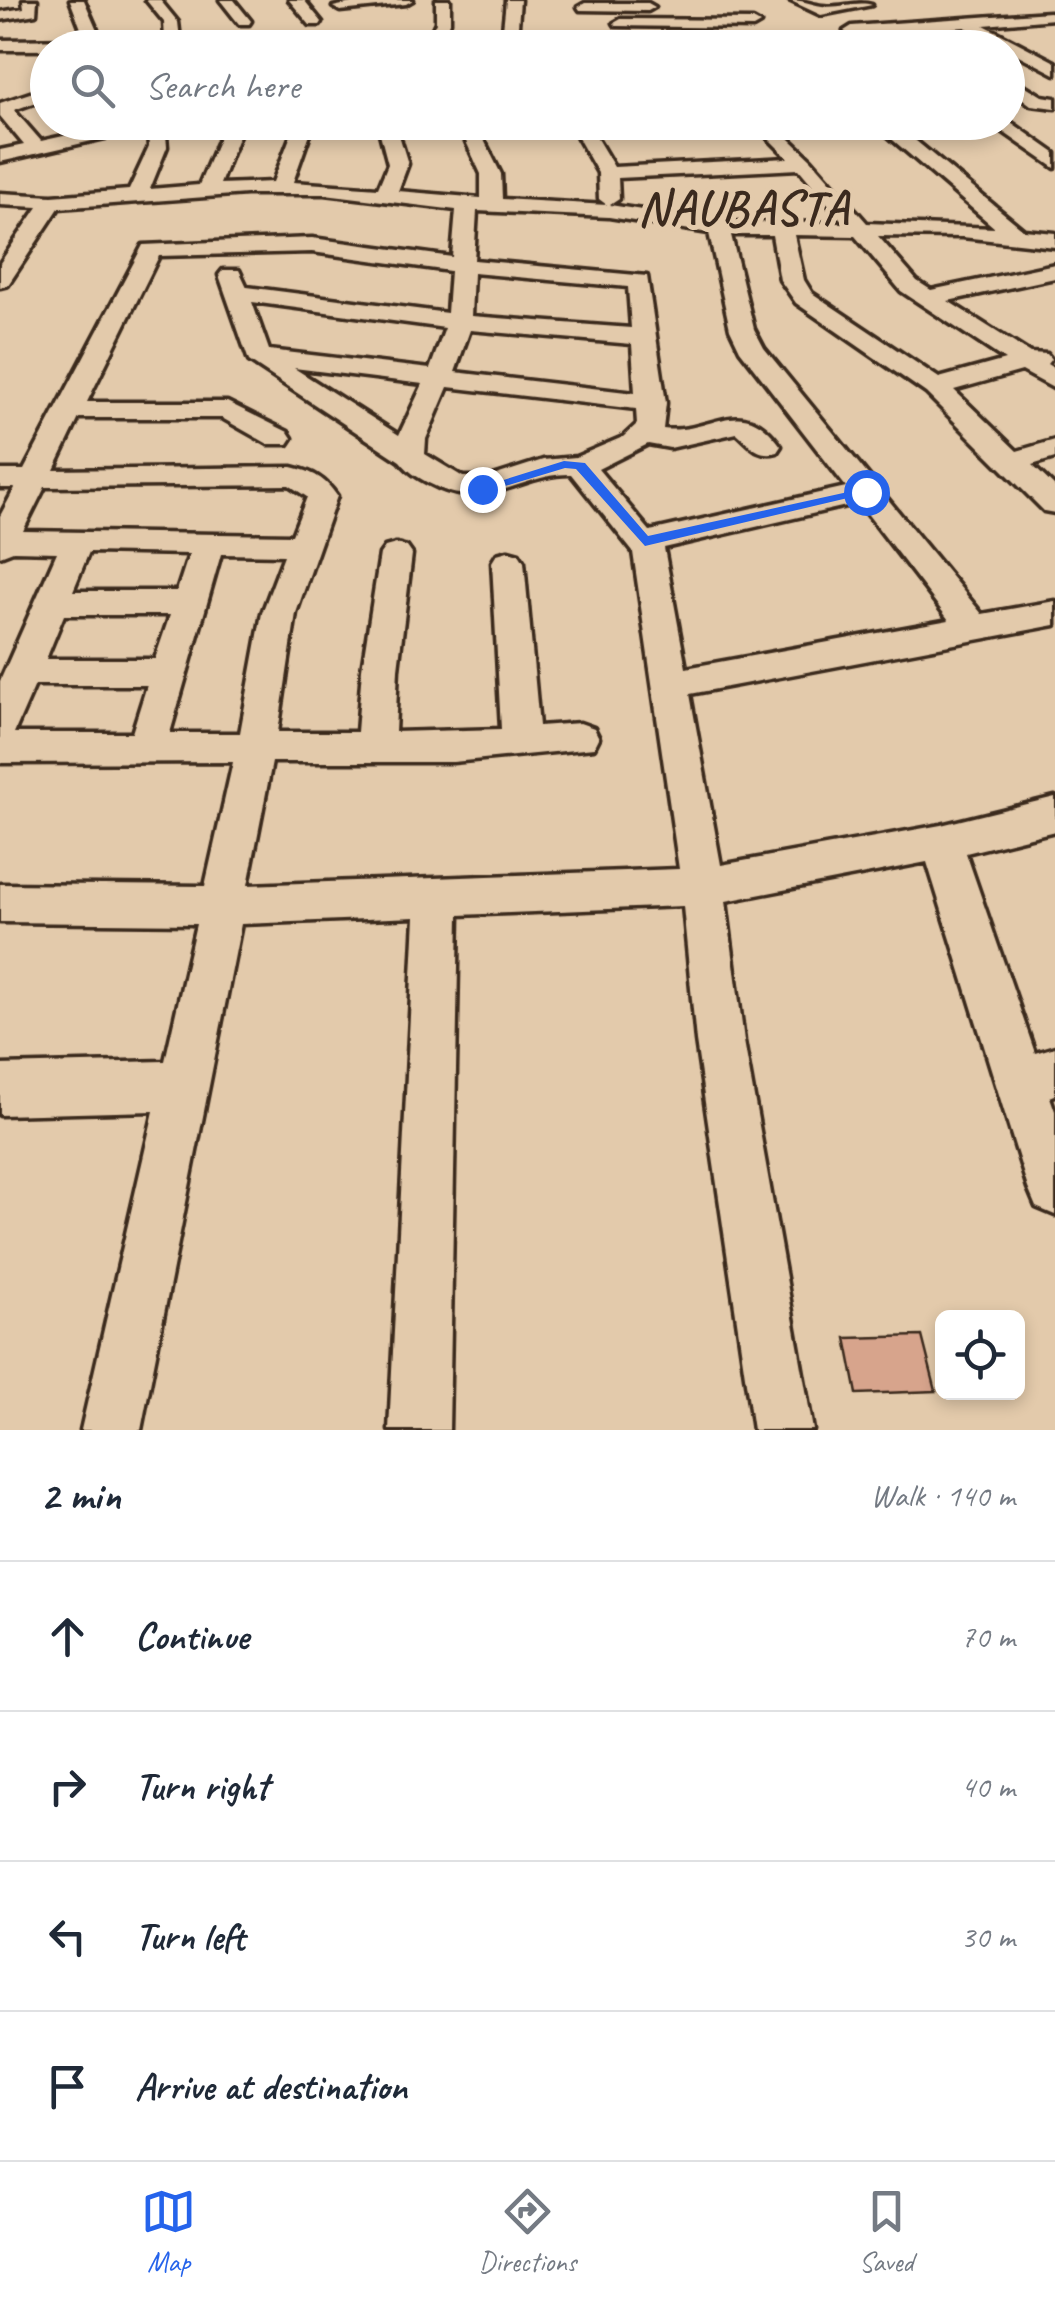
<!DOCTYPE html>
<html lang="en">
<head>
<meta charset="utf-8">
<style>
	:root { --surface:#fff; --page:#f2f2f3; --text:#1f2937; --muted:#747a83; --line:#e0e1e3; --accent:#2563eb }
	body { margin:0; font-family:Caveat,sans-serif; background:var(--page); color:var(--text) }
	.controls { position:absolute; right:30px; bottom:30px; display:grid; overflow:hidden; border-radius:15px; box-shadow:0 5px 15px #0003 }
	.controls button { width:90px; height:90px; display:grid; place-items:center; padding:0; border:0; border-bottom:2px solid var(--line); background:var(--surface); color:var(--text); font:50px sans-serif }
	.stop { position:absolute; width:30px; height:30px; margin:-22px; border:8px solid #2563eb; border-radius:50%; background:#fff }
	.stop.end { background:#2563eb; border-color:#fff; box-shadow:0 2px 10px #0008 }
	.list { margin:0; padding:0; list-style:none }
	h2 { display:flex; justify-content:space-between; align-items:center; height:130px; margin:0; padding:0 40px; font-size:42px }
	h2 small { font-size:32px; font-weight:400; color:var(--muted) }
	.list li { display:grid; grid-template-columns:65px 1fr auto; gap:30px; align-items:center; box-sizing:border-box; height:150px; padding:0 40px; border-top:2px solid var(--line) }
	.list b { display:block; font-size:38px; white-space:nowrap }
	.list em { font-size:32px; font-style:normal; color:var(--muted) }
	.icon { flex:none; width:55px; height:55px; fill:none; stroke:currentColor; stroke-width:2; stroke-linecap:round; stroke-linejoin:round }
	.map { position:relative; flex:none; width:1055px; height:1430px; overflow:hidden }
	.search { position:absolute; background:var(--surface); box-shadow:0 5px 15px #0003; left:30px; right:30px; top:30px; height:110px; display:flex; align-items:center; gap:25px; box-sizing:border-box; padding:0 35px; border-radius:55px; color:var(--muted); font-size:38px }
	.sheet { height:730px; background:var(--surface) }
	nav { display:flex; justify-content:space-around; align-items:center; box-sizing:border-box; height:140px; border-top:2px solid var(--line); background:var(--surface); font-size:28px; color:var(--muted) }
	nav a { display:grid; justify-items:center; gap:5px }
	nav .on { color:var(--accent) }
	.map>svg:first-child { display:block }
	.building { fill:#d7a48c; stroke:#3b2a1e; stroke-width:2.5 }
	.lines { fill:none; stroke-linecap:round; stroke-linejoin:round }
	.minor-casing { stroke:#3b2a1e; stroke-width:7 }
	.minor { fill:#e3caab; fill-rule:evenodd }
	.route { fill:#2563eb }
	.labels { text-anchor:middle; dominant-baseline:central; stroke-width:10; stroke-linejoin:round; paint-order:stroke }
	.far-district-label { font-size:48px; font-weight:bold; letter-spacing:2.5px; fill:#3b2a1e; stroke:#e3caab }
</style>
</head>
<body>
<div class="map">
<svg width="1055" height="1430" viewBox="0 0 1055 1430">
	<rect width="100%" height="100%" fill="#e3caab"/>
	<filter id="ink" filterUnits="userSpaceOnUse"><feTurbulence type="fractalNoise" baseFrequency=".01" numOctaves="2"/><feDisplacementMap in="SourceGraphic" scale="20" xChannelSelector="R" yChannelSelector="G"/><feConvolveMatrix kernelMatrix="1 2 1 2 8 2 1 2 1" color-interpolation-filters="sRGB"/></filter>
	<g filter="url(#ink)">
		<path class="building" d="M 922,1336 L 936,1391 L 857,1394 L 846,1338 Z"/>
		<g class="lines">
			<g class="minor-casing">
				<path id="minor" d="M 23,0 L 37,0 L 36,14 L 0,20 L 0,12 L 24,8 Z
					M 70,0 L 84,0 L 101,39 L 165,39 L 164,22 L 146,0 L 160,0 L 178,22 L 180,39 L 428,39 L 436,22 L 436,0 L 450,0 L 450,22 L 443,39 L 502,39 L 506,0 L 520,0 L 517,39 L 648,38 L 664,48 L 0,50 L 0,40 L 85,39 Z
					M 220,0 L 234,0 L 251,21 L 249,24 L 239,24 Z
					M 289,0 L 304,0 L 322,22 L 320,25 L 310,25 Z
					M 366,0 L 413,0 L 406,4 L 340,11 L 333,7 Z
					M 789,0 C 802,0 810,4 822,6 C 839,9 857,0 872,5 L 821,15 Z
					M 585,3 L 648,3 L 655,7 L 648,11 L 580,10 L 578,7 Z
					M 1049,12 L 1054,13 L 1054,19 L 984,25 L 1055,62 L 1055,74 L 965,27 L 867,34 L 883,48 L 865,48 L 844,31 L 852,26 Z
					M 621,19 L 753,20 L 760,24 L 753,28 L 616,26 L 614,23 Z
					M 1008,75 L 1042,96 L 1055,98 L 1055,108 L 1031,105 L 1008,88 Z
					M 48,87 L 48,98 L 14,110 L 41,141 L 95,129 L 98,122 L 116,122 L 109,137 L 0,162 L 0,150 L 24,145 L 0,116 L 0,103 Z
					M 1008,120 L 1055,153 L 1055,168 L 989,122 Z
					M 147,122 L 165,122 L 167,147 L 150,189 L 199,185 L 226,122 L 244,122 L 220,184 L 273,182 L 296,122 L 314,122 L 293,182 L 378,188 L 388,164 L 377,122 L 395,122 L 408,164 L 398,191 L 481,198 L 481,174 L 457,122 L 475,122 L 501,174 L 502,199 L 607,205 L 599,199 L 598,173 L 569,122 L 587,122 L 614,167 L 788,158 L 752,122 L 772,122 L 811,159 L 867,223 L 995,228 L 872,122 L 893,122 L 1024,230 L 1055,233 L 1055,247 L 962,237 L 878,236 L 917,281 L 931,290 L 1055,264 L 1055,278 L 948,301 L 1030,353 L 1047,354 L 1051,359 L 1047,364 L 1055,369 L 1055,389 L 1022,371 L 954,390 L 1017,451 L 1055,440 L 1055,458 L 1032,465 L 1055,487 L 1055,513 L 1044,511 L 926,393 L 796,303 L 780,280 L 772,235 L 731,235 L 754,329 L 764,348 L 982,614 L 1055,601 L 1055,625 L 690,694 L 721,865 L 941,825 L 1055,797 L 1055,831 L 966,853 L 1035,1053 L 1055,1047 L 1055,1095 L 1050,1097 L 1055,1111 L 1055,1215 L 1036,1207 L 1028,1188 L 927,862 L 726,901 L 744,1041 L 813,1430 L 753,1430 L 696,1041 L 683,906 L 459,915 L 449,1430 L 389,1430 L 415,917 L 241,924 L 141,1430 L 81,1430 L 154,1111 L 0,1115 L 0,1065 L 165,1061 L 196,924 L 0,922 L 0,884 L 205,886 L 233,762 L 0,763 L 0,681 L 57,552 L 13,551 L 0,556 L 0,516 L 15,488 L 0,488 L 0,470 L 24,470 L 143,245 L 312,238 L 452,257 L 456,210 L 325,194 L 246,194 L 59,208 L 8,285 L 0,287 L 0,263 L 38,207 L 0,205 L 0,193 L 52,196 L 129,190 L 149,147 ZM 799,169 L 844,223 L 719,222 L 610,205 L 619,199 L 618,178 ZM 477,211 L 609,217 L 709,233 L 730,329 L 740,350 L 846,487 L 650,531 L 598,469 L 648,444 L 670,448 L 737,433 C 751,445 757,457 777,452 L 781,446 C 741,390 713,435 663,429 L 666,403 L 647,276 L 474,260 ZM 794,235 L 855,236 L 901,291 L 1005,360 L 939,378 L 812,293 L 804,280 ZM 312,252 L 450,271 L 447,313 L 247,287 L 239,270 L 223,270 L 219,275 L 249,361 L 400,461 C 410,474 424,481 439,488 C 488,510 524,473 571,474 L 633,552 L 679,869 L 248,885 L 272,762 L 453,762 L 594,748 L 599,738 L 594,728 L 580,723 L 539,726 L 524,562 L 519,554 L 508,551 L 497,554 L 492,562 L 501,729 L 395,732 L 398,669 L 412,554 L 407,547 L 396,544 L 385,547 L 380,554 L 362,669 L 357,732 L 278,732 L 296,613 L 337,496 C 325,478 313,472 292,467 L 54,470 L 79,418 L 222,418 L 268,444 L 288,444 L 292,438 L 288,432 L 227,402 L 87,402 L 159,256 ZM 473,273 L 628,287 L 631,328 L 471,316 ZM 252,302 L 445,328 L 430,369 L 269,350 ZM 470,330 L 632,344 L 635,393 L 455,372 ZM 294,368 L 423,384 L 399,435 ZM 448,387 L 636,409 L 637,424 L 623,437 L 576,457 L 543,460 L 490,477 L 463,477 L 425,454 L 426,439 ZM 289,485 L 307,497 L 292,535 L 23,531 L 45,487 ZM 859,503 L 949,620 L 686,668 L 664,548 ZM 89,552 L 189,554 L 177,591 L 73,591 ZM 221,554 L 284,555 L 262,613 L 240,733 L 170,733 ZM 64,615 L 170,615 L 155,659 L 46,659 ZM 35,685 L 147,685 L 132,733 L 14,733 Z"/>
			</g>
			<use href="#minor" class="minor"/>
		</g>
	</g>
	<path class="route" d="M 564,461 L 585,463 L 648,536 L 866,488 L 873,492 L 645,546 L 576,469 L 565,468 L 482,493 L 475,489 Z"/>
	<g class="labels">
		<g class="far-district-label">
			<text x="744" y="208">NAUBASTA</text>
		</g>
	</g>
</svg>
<div class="controls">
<button><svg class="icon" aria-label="locate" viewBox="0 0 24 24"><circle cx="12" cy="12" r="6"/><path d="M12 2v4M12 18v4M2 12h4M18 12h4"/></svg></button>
</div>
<div class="stop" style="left:866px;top:492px"></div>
<div class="stop end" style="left:482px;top:489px"></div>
<div class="search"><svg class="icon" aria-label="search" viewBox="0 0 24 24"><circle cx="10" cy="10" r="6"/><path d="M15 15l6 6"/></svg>Search here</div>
</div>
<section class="sheet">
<h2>2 min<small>Walk · 140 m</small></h2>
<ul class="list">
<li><svg class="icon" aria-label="ahead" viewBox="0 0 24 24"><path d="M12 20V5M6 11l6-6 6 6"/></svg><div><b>Continue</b></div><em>70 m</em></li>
<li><svg class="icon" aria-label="right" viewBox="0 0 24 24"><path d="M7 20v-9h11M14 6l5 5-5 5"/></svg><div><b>Turn right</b></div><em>40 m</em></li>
<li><svg class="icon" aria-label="left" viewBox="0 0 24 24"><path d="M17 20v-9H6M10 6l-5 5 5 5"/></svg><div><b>Turn left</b></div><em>30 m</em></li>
<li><svg class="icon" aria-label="arrive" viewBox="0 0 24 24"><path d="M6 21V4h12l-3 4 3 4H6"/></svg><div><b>Arrive at destination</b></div></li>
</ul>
</section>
<nav>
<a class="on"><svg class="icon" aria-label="map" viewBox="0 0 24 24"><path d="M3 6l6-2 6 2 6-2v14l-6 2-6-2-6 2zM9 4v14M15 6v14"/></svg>Map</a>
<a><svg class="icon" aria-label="directions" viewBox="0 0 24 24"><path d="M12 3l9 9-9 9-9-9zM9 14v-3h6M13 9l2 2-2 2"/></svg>Directions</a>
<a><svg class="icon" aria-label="saved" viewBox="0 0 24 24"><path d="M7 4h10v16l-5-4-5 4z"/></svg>Saved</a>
</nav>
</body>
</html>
